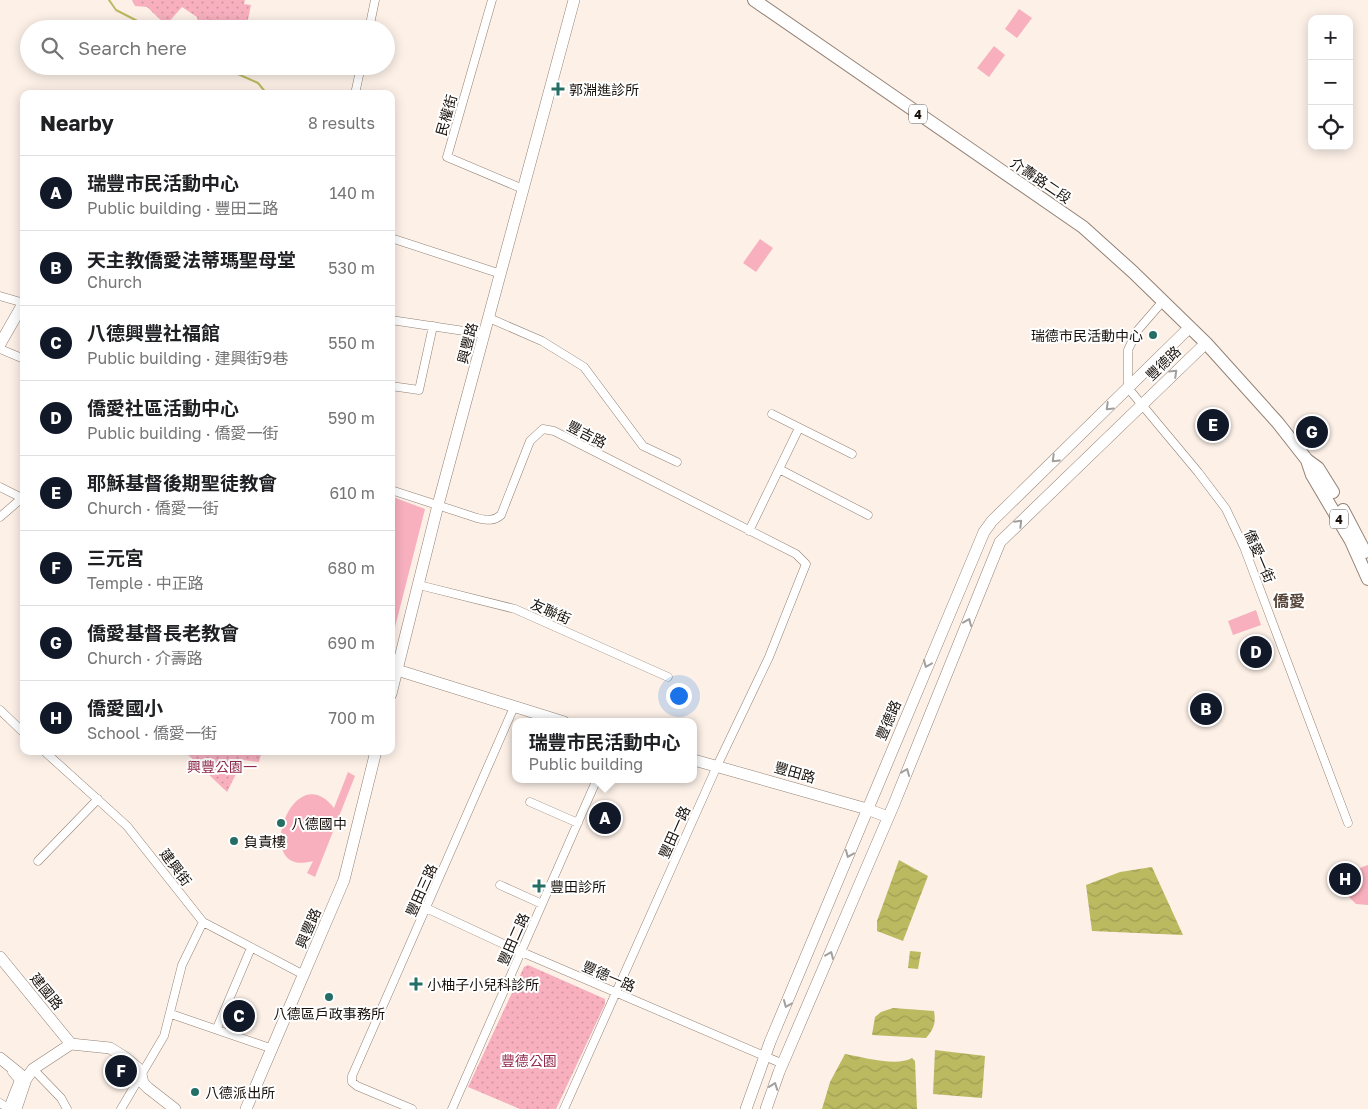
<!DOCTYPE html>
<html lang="en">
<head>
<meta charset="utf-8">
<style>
	:root { --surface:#fff; --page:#f6f6f6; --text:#202124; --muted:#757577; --line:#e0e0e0; --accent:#111827 }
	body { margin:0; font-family:"Golos Text","Noto Sans TC",sans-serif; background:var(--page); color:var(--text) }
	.controls { position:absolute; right:15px; top:15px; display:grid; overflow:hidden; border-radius:10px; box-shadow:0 2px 12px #0003 }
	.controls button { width:45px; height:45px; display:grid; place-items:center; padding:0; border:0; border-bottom:1px solid var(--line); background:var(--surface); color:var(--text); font:25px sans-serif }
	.you { position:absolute; left:678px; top:695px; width:18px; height:18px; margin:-12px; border:4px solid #fff; border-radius:50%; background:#1a73e8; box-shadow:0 0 0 8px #1a73e833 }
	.badge { display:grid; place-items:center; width:32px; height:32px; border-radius:50%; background:var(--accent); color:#fff; font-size:16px; font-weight:700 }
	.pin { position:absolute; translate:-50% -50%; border:2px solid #fff; box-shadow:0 1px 5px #0006 }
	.popup { position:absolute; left:512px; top:718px; width:185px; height:65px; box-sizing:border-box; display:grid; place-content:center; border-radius:10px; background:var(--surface); filter:drop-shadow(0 1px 4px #0005); font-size:16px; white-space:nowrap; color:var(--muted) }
	.popup b { font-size:19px; color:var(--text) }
	.popup::after { content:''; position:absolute; left:50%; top:100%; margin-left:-10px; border:10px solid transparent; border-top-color:var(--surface) }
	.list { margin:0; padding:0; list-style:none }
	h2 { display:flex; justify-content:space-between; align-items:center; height:65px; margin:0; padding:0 20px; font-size:21px }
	h2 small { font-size:16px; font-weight:400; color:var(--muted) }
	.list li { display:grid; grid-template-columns:32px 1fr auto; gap:15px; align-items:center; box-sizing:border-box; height:75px; padding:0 20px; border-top:1px solid var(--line) }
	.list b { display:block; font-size:19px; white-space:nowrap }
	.list p { margin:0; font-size:16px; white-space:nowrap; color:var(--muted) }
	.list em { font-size:16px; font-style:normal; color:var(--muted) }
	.icon { flex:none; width:28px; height:28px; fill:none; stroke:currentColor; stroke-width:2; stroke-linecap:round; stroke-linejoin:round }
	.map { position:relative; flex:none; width:1368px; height:1109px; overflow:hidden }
	.search { position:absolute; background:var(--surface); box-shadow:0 2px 12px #0003; left:20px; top:20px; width:375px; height:55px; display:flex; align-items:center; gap:12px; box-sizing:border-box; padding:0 18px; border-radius:28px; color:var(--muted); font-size:19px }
	.panel { position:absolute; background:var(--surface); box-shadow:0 2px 12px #0003; left:20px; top:90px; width:375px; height:665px; border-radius:10px }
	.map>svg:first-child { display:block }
	.grass { fill:#f8b0bf }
	.park { fill:url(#park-dots) }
	.water { fill:url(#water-waves) }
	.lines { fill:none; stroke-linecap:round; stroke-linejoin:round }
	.stream { stroke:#bbba61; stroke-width:2 }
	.street-casing { stroke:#938174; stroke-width:9 }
	.secondary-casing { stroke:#938174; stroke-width:12 }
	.primary-casing { stroke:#938174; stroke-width:14 }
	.street { stroke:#fff; stroke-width:8 }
	.secondary { stroke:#fff; stroke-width:11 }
	.primary { stroke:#fff; stroke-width:12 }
	.oneway { stroke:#a29f9d }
	.poi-dot { fill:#256e66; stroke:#fff; stroke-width:2 }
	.labels { text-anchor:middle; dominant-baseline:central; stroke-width:4; stroke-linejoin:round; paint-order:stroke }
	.shield { fill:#fff; stroke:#5d5854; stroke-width:1 }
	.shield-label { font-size:12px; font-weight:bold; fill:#17100b }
	.poi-label { font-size:14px; fill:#17100b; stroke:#fff; text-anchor:start }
	.street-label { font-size:14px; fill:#17100b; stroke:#fff }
	.park-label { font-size:14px; fill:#932a4c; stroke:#fff }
	.quarter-label { font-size:16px; font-weight:bold; fill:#58473c; stroke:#fff }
</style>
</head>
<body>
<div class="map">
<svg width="1368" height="1109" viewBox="0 0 1368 1109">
	<defs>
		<pattern id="park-dots" width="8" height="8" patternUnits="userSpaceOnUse" patternTransform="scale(1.25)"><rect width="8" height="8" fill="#f8b0bf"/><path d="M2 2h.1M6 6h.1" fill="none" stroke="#d496a3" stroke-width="1.8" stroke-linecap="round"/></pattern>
		<pattern id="water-waves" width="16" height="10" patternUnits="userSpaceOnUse" patternTransform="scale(1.25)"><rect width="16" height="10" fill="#bbba61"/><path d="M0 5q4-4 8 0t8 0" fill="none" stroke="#a09f53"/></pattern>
	</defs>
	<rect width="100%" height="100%" fill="#fcf0e7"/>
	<path class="grass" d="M 1019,9 L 1032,18 L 1017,38 L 1005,29 Z
		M 994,46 L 1005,55 L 989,77 L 977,68 Z
		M 760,239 L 773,248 L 756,272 L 743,263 Z
		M 393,497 L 425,509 L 391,643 L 391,502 Z
		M 1256,610 L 1261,625 L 1233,635 L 1228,621 Z
		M 348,772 L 355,776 L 315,877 L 307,873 L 313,861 C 250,879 292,754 334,808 Z
		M 1368,865 L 1368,905 L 1356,904 L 1347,895 C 1340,877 1353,870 1368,865 Z"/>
	<path class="park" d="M 132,0 L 245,0 L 244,4 L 251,5 L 246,29 L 199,29 L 197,17 L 182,7 L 166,25 L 147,7 L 135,6 Z
		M 184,751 L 262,751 L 259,762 L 243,760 L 227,792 Z
		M 528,965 L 605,999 L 605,1004 L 556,1109 L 520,1109 L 468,1087 L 524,967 Z"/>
	<path class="water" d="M 210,19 L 220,25 L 234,24 L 233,29 L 213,29 Z
		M 899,860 L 928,876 L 903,941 L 877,931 L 877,921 Z
		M 1152,867 L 1183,935 L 1092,931 L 1086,885 L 1120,872 Z
		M 910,951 L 921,952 L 918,969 L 908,968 Z
		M 893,1008 L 934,1011 C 936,1023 934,1029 926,1038 L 872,1035 L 875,1017 L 881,1012 Z
		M 935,1050 L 985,1056 L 982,1098 L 933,1094 Z
		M 845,1054 C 862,1057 897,1067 912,1058 L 915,1061 L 917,1109 L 822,1109 L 830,1082 Z"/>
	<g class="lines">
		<path class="stream" d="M 109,0 L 116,10 L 153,29
			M 220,66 L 258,83 L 267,94"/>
		<g class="street-casing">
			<path id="street" d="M 492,0 L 447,157 L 523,189
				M 369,29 L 375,0
				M 355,94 L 361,66
				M 391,238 L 501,274
				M 0,296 L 24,303
				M 1163,301 L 1137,331 L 1128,350 L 1128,388 L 1198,472 L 1226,509 L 1244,547 L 1348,823
				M 489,318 L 542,341 L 584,367 L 643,446 L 677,462
				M 391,320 L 484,334
				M 0,349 L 24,359
				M 391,386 L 419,390 L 433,326
				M 772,414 L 852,454
				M 779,469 L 868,515
				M 0,487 L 24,499
				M 391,490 L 477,518 C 486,520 493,522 501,515 L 530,441 L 543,429 L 554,431 L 796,554 L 806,564 L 769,657 L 717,766 L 564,1109
				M 0,517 L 22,498
				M 749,531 L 799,428
				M 419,585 L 515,609 L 668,677
				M 0,710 L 24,733
				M 44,751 L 127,826 L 203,922 L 304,975
				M 530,802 L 578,823
				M 38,861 L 98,799
				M 500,885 L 542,904
				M 426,908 L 510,947 L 783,1064
				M 171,1014 L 273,1049
				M 217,1028 L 251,948
				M 33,1069 L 61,1098 L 67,1109
				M 0,1103 L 8,1108 L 19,1080 L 12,1072
				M 121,1109 L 164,1036 L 182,965 L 203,922
				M 412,1109 L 357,1086 L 352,1082 L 352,1076 L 514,707
				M 452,1109 L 597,779"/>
		</g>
		<g class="secondary-casing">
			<path id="secondary" d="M 0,344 L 24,302
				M 397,670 L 564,722
				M 391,694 L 438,505 L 574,0
				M 694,760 L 867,809 L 888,817
				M 0,957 L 71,1044
				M 0,1058 L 26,1079
				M 16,1109 L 26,1079 L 33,1069 L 71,1044 L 110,1048 L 126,1058 L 140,1070 L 143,1083 L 148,1088 L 175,1109
				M 246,1109 L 344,880 L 376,751
				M 746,1109 L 770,1042 L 984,532 L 992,521 L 1190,327
				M 766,1109 L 779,1072 L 894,804 L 1000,542 L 1206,343"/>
		</g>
		<g class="primary-casing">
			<path id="primary" d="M 754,0 L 1083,227 L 1133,272 L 1206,343 L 1278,423 L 1307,460 L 1312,475 L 1351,541 L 1368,579
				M 1307,460 L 1318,468 L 1333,492
				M 1343,510 L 1365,552"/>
		</g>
		<use href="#street" class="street"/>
		<use href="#secondary" class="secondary"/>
		<use href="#primary" class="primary"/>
	</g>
	<defs><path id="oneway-chevron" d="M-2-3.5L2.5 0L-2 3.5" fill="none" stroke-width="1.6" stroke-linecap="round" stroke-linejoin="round" transform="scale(1.25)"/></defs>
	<g class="oneway">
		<use href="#oneway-chevron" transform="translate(1174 373) rotate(-44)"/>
		<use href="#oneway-chevron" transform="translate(1109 407) rotate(136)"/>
		<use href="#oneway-chevron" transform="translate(1055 459) rotate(136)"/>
		<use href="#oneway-chevron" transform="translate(1019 523) rotate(-45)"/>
		<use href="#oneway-chevron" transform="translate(968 622) rotate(-68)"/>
		<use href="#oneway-chevron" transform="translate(927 664) rotate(113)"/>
		<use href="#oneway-chevron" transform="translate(906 772) rotate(-68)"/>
		<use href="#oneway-chevron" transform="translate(849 854) rotate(112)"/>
		<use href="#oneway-chevron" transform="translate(830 955) rotate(-67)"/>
		<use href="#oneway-chevron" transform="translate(787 1004) rotate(113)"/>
		<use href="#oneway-chevron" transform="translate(774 1086) rotate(-70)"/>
	</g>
	<g class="poi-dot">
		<path d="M555.5 81.5h5v5h5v5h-5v5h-5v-5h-5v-5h5z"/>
		<circle cx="1153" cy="335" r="5"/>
		<circle cx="281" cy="823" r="5"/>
		<circle cx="234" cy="841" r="5"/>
		<path d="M536.5 878.5h5v5h5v5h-5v5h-5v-5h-5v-5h5z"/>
		<path d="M413.5 976.5h5v5h5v5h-5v5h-5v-5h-5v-5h5z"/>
		<circle cx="329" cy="997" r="5"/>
		<circle cx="195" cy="1092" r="5"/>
	</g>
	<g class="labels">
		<g class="shield">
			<rect x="909" y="104.5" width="18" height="19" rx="4"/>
			<rect x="1330" y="509.5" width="18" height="19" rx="4"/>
		</g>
		<g class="shield-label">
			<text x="918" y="114">4</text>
			<text x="1339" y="519">4</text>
		</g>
		<g class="poi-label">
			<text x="569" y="89">郭淵進診所</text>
			<text x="1143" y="335" text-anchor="end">瑞德市民活動中心</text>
			<text x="291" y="823">八德國中</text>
			<text x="244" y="841">負責樓</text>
			<text x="550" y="886">豐田診所</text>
			<text x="427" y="984">小柚子小兒科診所</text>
			<text x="329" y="1013" text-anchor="middle">八德區戶政事務所</text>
			<text x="205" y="1092">八德派出所</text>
		</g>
		<g class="street-label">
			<text transform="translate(446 115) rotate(-74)">民權街</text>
			<text transform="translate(1041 180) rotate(34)">介壽路二段</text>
			<text transform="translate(467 343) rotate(-75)">興豐路</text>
			<text transform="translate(1163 363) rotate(-44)">豐德路</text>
			<text transform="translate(587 434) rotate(27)">豐吉路</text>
			<text transform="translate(1260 556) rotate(67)">僑愛一街</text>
			<text transform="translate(551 611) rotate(24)">友聯街</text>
			<text transform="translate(888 720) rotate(-67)">豐德路</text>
			<text transform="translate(795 772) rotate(16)">豐田路</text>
			<text transform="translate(674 832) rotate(-66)">豐田一路</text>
			<text transform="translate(176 867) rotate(53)">建興街</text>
			<text transform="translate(421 890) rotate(-66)">豐田三路</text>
			<text transform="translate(308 928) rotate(-67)">興豐路</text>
			<text transform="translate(513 939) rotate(-66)">豐田二路</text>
			<text transform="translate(609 976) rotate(23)">豐德一路</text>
			<text transform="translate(47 991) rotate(51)">建國路</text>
		</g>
		<g class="park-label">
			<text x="222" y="766">興豐公園一</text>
			<text x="529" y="1060">豐德公園</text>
		</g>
		<g class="quarter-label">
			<text x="1289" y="601">僑愛</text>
		</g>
	</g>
</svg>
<div class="controls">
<button>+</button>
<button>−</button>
<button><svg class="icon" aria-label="locate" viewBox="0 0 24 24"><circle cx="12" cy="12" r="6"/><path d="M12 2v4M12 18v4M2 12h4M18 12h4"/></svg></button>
</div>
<div class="you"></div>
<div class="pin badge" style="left:605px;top:818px">A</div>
<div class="popup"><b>瑞豐市民活動中心</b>Public building</div>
<div class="pin badge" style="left:1206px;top:709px">B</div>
<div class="pin badge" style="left:239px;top:1016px">C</div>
<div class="pin badge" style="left:1256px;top:652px">D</div>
<div class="pin badge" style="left:1213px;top:425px">E</div>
<div class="pin badge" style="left:121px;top:1071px">F</div>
<div class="pin badge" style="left:1312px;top:432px">G</div>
<div class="pin badge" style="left:1345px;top:879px">H</div>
<div class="search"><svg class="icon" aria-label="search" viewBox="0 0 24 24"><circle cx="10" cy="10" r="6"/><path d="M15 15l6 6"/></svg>Search here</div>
<section class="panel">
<h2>Nearby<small>8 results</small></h2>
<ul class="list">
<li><span class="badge">A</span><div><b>瑞豐市民活動中心</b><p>Public building · 豐田二路</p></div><em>140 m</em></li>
<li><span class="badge">B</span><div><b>天主教僑愛法蒂瑪聖母堂</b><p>Church</p></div><em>530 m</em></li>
<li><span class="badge">C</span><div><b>八德興豐社福館</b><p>Public building · 建興街9巷</p></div><em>550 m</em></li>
<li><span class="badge">D</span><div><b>僑愛社區活動中心</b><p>Public building · 僑愛一街</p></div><em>590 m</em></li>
<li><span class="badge">E</span><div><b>耶穌基督後期聖徒教會</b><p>Church · 僑愛一街</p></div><em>610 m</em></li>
<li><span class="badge">F</span><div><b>三元宮</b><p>Temple · 中正路</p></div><em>680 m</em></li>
<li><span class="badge">G</span><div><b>僑愛基督長老教會</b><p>Church · 介壽路</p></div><em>690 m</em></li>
<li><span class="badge">H</span><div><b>僑愛國小</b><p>School · 僑愛一街</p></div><em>700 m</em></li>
</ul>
</section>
</div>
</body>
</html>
